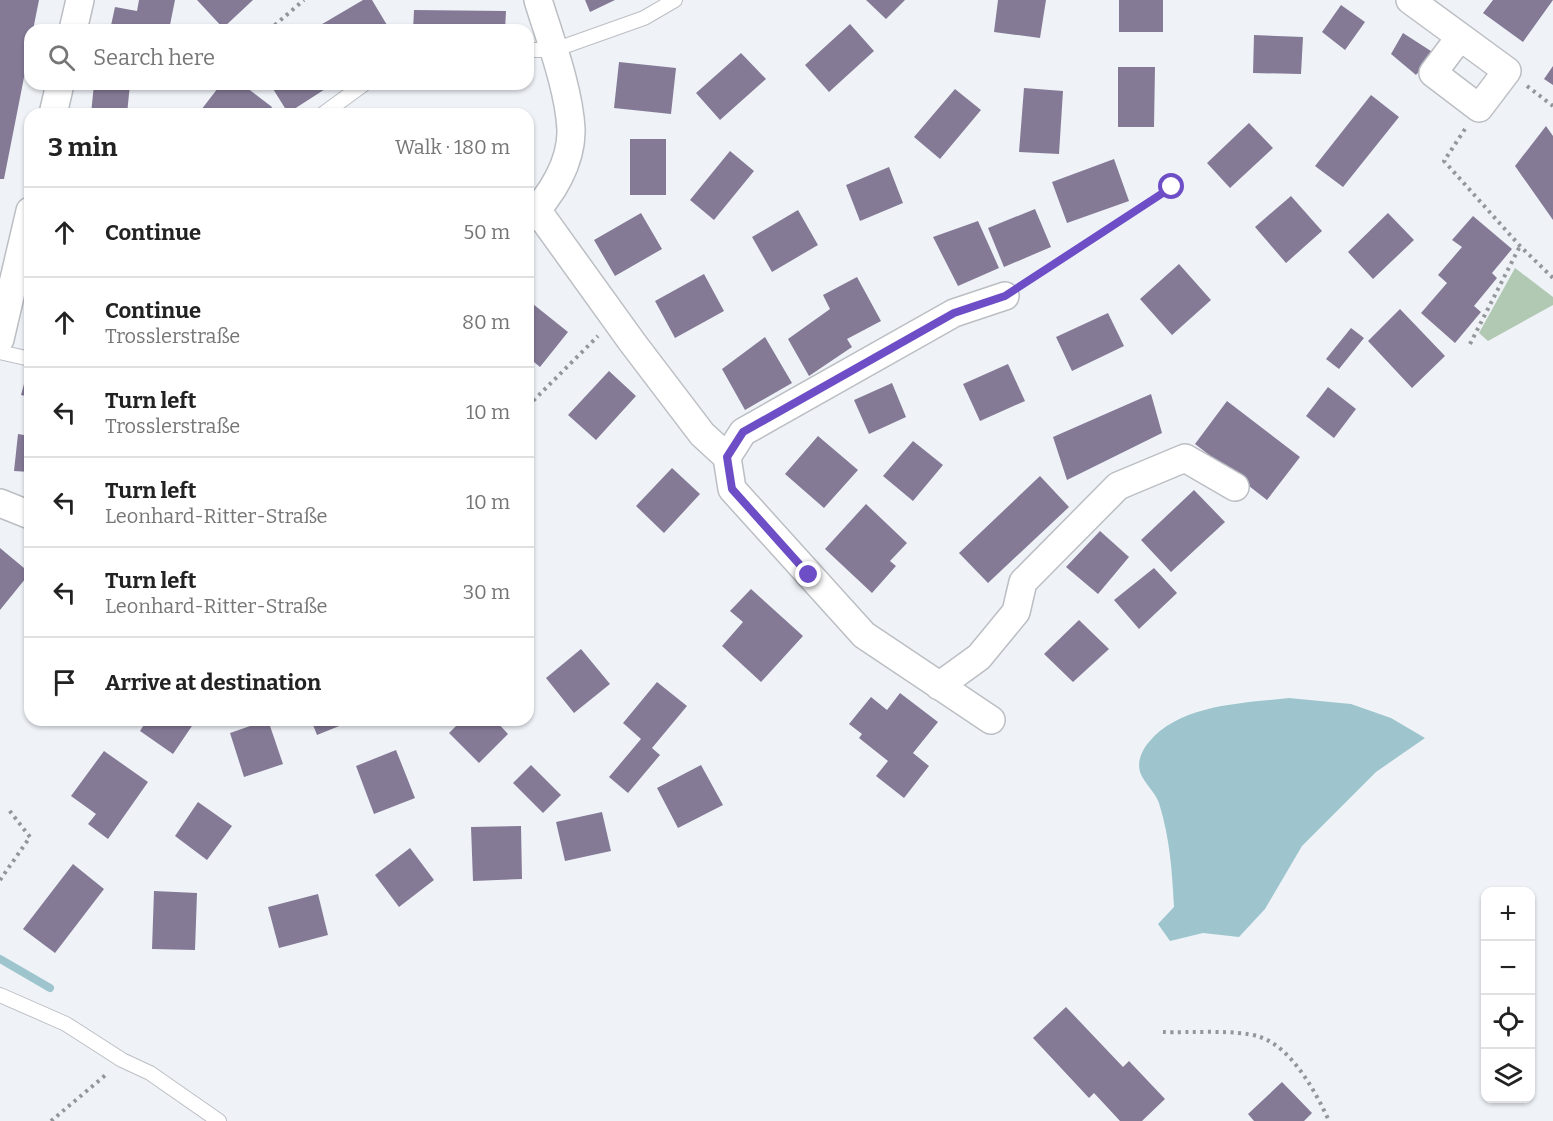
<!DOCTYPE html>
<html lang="en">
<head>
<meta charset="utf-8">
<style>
	:root { --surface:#fff; --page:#f6f6f6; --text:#222; --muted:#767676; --line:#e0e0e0 }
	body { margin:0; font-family:Bitter,serif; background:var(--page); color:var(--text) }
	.controls { position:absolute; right:18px; bottom:18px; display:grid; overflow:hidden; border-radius:12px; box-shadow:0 2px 4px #0004 }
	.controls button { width:54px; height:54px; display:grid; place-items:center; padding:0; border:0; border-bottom:2px solid var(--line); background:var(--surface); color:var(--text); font:30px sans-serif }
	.stop { position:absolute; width:18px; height:18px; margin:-14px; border:4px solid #6e4ec7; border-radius:50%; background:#fff }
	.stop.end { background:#6e4ec7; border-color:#fff; box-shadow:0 2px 6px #0008 }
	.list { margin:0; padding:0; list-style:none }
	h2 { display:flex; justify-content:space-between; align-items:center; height:78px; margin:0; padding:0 24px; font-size:26px }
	h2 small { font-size:20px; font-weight:400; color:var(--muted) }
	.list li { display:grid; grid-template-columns:39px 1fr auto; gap:18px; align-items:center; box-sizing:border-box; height:90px; padding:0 24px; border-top:2px solid var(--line) }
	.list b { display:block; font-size:22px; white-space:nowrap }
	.list p { margin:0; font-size:20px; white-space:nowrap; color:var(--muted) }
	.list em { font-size:20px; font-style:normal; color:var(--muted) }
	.icon { flex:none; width:33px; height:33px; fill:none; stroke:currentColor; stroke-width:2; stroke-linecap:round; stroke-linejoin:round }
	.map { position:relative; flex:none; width:1553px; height:1121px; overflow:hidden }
	.search { position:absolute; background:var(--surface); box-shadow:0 2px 4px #0004; left:24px; top:24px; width:510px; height:66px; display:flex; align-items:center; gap:15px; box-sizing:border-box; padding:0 21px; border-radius:18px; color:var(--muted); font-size:22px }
	.panel { position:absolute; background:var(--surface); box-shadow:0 2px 4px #0004; left:24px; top:108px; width:510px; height:618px; border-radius:18px }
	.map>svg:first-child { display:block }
	.green { fill:#b1c8b3 }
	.water { fill:#9ec5cd }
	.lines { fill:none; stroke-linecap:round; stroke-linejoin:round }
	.stream { stroke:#9ec5cd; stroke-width:8 }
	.building { fill:#847a96 }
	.service-casing { stroke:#bbbec3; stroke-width:16 }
	.minor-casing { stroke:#bbbec3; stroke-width:30 }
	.path { stroke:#94979a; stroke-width:4; stroke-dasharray:3 4.5; stroke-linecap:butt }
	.service { stroke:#fff; stroke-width:14 }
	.minor { stroke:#fff; stroke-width:27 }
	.route { stroke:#6e4ec7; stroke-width:8 }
</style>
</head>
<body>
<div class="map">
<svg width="1553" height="1121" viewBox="0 0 1553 1121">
	<rect width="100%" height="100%" fill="#eff3f8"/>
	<path class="green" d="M 1515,268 L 1553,297 L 1553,305 L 1488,341 L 1479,333 Z"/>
	<path class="water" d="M 1289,698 L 1351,704 L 1391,718 L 1425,738 L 1376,772 L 1302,846 L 1265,909 L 1239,937 L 1203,933 L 1170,941 L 1158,924 L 1174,907 C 1172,870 1170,839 1159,803 C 1155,792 1144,783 1140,772 C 1137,761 1142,750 1149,742 C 1180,704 1244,703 1289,698 Z"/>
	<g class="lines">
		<path class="stream" d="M 0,959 L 50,988"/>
	</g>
	<path class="building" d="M 0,0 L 39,0 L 33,30 L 30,30 L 30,47 L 4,179 L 0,179 Z
		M 139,0 L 175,0 L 169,30 L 110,30 L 115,7 L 137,11 Z
		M 197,0 L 253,0 L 223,28 Z
		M 363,0 L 372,0 L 390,30 L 312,30 Z
		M 585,0 L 615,0 L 590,12 Z
		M 866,0 L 905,0 L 886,19 Z
		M 998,0 L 1046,0 L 1040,38 L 994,32 Z
		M 1119,0 L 1163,0 L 1163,32 L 1119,32 Z
		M 1493,0 L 1553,0 L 1523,42 L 1483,13 Z
		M 1341,5 L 1365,22 L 1345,50 L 1322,32 Z
		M 414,10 L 506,11 L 505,30 L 413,30 Z
		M 850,24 L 874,51 L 829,92 L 805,65 Z
		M 1403,33 L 1434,53 L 1416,75 L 1391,54 Z
		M 1254,35 L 1303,37 L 1301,74 L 1253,73 Z
		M 741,53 L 766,79 L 720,120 L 696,93 Z
		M 619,62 L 676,68 L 671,114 L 614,108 Z
		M 1553,66 L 1553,85 L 1544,79 Z
		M 1118,67 L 1155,67 L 1154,127 L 1118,127 Z
		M 94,84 L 130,84 L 127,114 L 91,114 Z
		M 221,84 L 242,84 L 272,107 L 267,114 L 198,114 Z
		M 270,84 L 333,84 L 288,113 Z
		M 1024,88 L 1063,91 L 1059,154 L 1019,152 Z
		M 955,89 L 981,110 L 940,159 L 914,137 Z
		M 1371,95 L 1399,117 L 1343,187 L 1315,166 Z
		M 1249,123 L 1273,148 L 1230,188 L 1207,163 Z
		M 1546,126 L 1553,136 L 1553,220 L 1515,166 Z
		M 630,139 L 666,139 L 666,195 L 630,195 Z
		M 730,151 L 754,171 L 714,220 L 690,200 Z
		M 1114,159 L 1129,201 L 1067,223 L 1052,182 Z
		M 889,167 L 903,203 L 860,221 L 846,185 Z
		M 1291,196 L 1322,231 L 1286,263 L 1255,227 Z
		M 1035,209 L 1051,247 L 1004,267 L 988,228 Z
		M 798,210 L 818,245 L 772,272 L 752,237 Z
		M 641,213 L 662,249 L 615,276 L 594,240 Z
		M 1388,213 L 1414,240 L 1373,279 L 1348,252 Z
		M 1473,216 L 1512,249 L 1492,273 L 1497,278 L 1474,306 L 1481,312 L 1455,343 L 1421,313 L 1447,283 L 1438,275 L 1462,247 L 1452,240 Z
		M 978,221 L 999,268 L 958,286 L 933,237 Z
		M 1179,264 L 1211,300 L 1172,335 L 1140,299 Z
		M 704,274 L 724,311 L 675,338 L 655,301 Z
		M 857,277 L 881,321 L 847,339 L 852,347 L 809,376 L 788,339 L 830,309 L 823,295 Z
		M 528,300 L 568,332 L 540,367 L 528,357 Z
		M 1400,309 L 1445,356 L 1412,388 L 1368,341 Z
		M 1108,313 L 1124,346 L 1072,371 L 1056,337 Z
		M 1351,328 L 1364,338 L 1339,369 L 1326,359 Z
		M 765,337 L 792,383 L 745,410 L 722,369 Z
		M 1008,364 L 1025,401 L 980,421 L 963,384 Z
		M 28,369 L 30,369 L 30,397 L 21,395 Z
		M 609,371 L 636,396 L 596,440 L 568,415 Z
		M 892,383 L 906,417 L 869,434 L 854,400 Z
		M 1328,387 L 1356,409 L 1334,438 L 1306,416 Z
		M 1151,394 L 1162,433 L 1067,480 L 1053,437 Z
		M 1227,401 L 1300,457 L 1267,500 L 1195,444 Z
		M 18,434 L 30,436 L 30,472 L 14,471 Z
		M 818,436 L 858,470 L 824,508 L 785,474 Z
		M 913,441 L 943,465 L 913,501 L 883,476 Z
		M 672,468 L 700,494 L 664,533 L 636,506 Z
		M 1040,476 L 1069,507 L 988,583 L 959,553 Z
		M 1194,490 L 1225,522 L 1171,572 L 1141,540 Z
		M 866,504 L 907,543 L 890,561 L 896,566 L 872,593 L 825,549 Z
		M 1100,531 L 1129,557 L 1098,594 L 1066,567 Z
		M 0,548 L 30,573 L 0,610 Z
		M 1154,568 L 1177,593 L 1139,629 L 1114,600 Z
		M 751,589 L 803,636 L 761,682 L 722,646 L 743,622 L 730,611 Z
		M 1079,620 L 1109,649 L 1073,682 L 1044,654 Z
		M 581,649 L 610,684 L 574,713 L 546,678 Z
		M 657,682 L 687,706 L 652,748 L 660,755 L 628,793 L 609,777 L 641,739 L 623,723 Z
		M 900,693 L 938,722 L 913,753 L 929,766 L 904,798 L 876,776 L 888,761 L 859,738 L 862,734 L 849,724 L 871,697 L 887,710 Z
		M 147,720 L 196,720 L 173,754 L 140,731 Z
		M 268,720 L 283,764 L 244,777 L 230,733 Z
		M 311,720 L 354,720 L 317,735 Z
		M 462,720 L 495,720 L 508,734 L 479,763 L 449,733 Z
		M 396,750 L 415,798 L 374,814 L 356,766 Z
		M 104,751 L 148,782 L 108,839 L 88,824 L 96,814 L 71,796 Z
		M 531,765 L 561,795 L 543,813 L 513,783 Z
		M 701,765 L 723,805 L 678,828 L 657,788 Z
		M 198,802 L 232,826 L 207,860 L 175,836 Z
		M 602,812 L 611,851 L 565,861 L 556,822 Z
		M 521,826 L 522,879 L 473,881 L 471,827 Z
		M 410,848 L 434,880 L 399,907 L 375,875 Z
		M 73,864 L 104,889 L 55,953 L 23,929 Z
		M 154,891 L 197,893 L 195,950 L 152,949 Z
		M 318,894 L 328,935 L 279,948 L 268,907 Z
		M 1066,1007 L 1123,1067 L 1129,1061 L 1165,1099 L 1142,1121 L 1120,1121 L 1094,1093 L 1089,1098 L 1033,1038 Z
		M 1282,1082 L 1312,1113 L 1304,1121 L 1254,1121 L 1248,1114 Z"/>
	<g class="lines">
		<g class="service-casing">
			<path id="service" d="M 528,50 L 554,50 L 644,18 L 675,0
				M 323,114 L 364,84
				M 0,352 L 30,359
				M 0,995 L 66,1024 L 122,1060 L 150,1073 L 219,1121"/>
		</g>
		<g class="minor-casing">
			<path id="minor" d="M 1410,0 L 1507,71 L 1479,108 L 1433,73 L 1460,37
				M 73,30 L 80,0
				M 53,114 L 60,84
				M 537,210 L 632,342 L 702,434 L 727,457 L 732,489 L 864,635 L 991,720
				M 528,218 C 551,197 572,162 571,129 C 569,89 550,39 538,0
				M 0,339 L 30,211
				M 727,457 L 743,432 L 954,313 L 1005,296
				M 0,503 L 30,515
				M 939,686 L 979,657 L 1016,612 L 1023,582 L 1118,486 L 1185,458 L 1235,487"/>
		</g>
		<path class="path" d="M 269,30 L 304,0
			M 1527,86 L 1553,106
			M 1465,129 L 1444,161 L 1520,246 L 1553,278
			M 1027,282 L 1172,187
			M 1470,344 L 1520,246
			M 528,406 L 598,336
			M 0,880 L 30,837 L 9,810
			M 1163,1032 C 1188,1033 1238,1029 1260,1037 C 1291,1047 1316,1092 1329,1121
			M 51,1121 L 108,1073"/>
		<use href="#service" class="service"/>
		<use href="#minor" class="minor"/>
	</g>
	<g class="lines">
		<path class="route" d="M 809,575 L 732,489 L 727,457 L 743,432 L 954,313 L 1005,296 L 1172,187"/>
	</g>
</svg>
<div class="controls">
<button>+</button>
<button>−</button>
<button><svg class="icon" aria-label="locate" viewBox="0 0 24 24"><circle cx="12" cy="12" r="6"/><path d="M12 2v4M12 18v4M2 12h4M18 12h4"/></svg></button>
<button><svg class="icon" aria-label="layers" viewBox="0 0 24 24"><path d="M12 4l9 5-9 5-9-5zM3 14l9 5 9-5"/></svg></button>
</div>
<div class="stop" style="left:1172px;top:187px"></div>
<div class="stop end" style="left:809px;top:575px"></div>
<div class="search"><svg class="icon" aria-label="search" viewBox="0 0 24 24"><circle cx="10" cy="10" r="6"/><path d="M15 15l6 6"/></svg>Search here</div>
<section class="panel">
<h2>3 min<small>Walk · 180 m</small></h2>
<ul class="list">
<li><svg class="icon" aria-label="ahead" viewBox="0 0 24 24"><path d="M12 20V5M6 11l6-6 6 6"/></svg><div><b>Continue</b></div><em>50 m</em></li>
<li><svg class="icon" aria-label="ahead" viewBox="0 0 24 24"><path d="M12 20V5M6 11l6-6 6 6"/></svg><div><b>Continue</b><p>Trosslerstraße</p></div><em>80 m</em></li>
<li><svg class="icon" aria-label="left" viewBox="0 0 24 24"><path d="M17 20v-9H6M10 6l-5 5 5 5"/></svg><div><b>Turn left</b><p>Trosslerstraße</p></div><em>10 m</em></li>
<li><svg class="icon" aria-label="left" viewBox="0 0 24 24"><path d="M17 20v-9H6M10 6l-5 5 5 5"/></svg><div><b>Turn left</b><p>Leonhard-Ritter-Straße</p></div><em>10 m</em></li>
<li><svg class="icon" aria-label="left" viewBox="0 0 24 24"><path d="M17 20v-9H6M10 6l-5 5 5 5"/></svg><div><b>Turn left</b><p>Leonhard-Ritter-Straße</p></div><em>30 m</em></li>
<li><svg class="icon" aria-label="arrive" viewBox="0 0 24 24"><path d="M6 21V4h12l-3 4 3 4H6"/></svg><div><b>Arrive at destination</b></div></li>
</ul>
</section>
</div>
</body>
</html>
